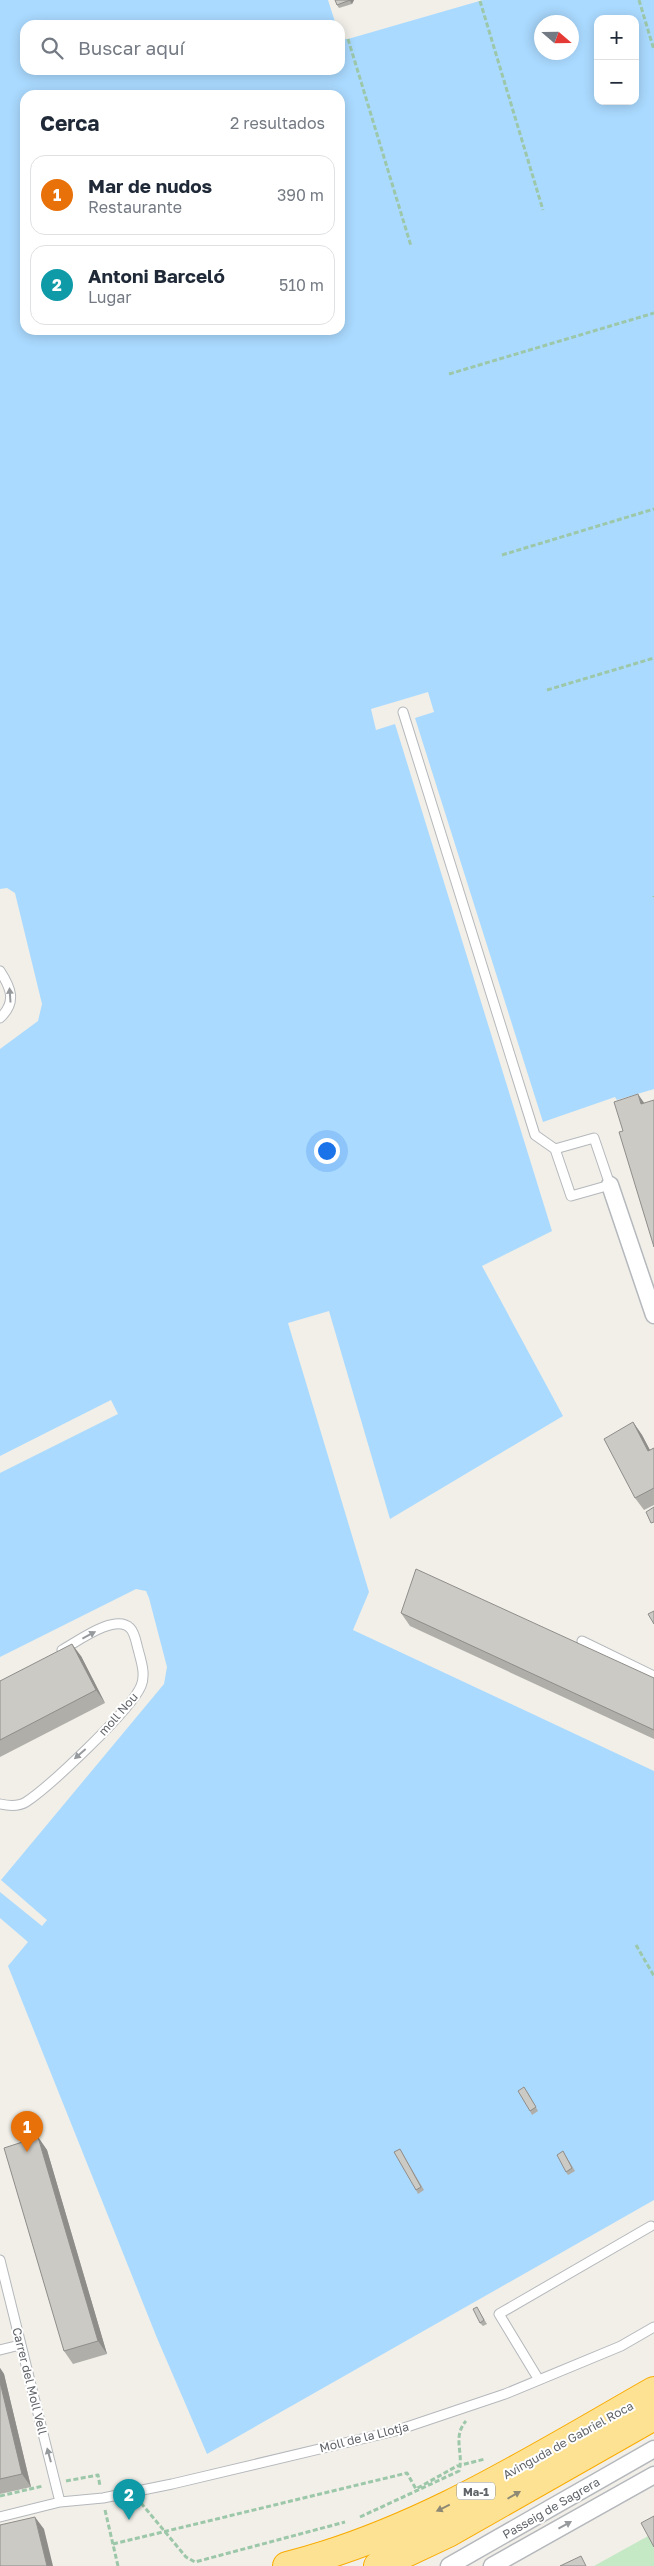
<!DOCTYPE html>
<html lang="es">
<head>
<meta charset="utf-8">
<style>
	:root { --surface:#fff; --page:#f6f6f7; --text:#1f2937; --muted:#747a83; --line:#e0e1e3; --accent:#111827 }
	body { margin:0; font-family:"Golos Text",sans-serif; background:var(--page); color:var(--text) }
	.controls { position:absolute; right:15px; top:15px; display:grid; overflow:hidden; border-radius:10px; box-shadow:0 2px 12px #0003 }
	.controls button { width:45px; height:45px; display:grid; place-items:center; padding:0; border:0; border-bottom:1px solid var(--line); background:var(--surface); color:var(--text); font:25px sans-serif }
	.compass { position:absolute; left:534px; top:15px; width:45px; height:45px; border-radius:50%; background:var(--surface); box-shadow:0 2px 12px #0003; rotate:110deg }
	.you { position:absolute; left:326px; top:1150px; width:18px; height:18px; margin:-12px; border:4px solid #fff; border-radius:50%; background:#1a73e8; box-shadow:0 0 0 8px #1a73e833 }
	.badge { display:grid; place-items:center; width:32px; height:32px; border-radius:50%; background:var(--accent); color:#fff; font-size:16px; font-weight:700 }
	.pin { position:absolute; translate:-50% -41px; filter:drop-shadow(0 1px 2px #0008) }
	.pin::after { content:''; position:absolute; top:26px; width:18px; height:15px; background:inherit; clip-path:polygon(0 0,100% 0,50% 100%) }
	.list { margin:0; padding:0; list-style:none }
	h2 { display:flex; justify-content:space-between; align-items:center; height:65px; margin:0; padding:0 20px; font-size:21px }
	h2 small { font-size:16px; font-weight:400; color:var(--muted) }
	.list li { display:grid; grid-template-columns:32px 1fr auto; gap:15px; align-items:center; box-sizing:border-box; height:80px; margin:0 10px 10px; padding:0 10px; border:1px solid var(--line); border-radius:15px }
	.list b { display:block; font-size:19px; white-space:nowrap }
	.list p { margin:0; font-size:16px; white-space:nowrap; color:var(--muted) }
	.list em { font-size:16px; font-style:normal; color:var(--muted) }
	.icon { flex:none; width:28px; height:28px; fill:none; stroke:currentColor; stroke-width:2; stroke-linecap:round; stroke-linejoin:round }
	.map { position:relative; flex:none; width:654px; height:2566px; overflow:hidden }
	.search { position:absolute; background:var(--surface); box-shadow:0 2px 12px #0003; left:20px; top:20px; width:325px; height:55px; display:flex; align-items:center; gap:12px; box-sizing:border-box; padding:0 18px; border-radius:15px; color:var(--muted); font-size:19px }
	.panel { position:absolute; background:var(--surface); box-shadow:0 2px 12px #0003; left:20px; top:90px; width:325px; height:245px; border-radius:15px }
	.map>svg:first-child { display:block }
	.green { fill:#c5e8c5 }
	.water { fill:#aadaff; fill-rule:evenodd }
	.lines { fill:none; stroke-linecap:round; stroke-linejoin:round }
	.lane-casing { stroke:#b5b8bc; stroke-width:11 }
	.street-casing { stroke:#b5b8bc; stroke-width:19 }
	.highway-casing { stroke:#f9ab00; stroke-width:30 }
	.path { stroke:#9cc7a9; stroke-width:3; stroke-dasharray:5 2.5; stroke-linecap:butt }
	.lane { stroke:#fff; stroke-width:9 }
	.street { stroke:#fff; stroke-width:16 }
	.highway { stroke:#fde293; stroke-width:28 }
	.wall { fill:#afaea9 }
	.shaded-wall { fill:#8f8d8a }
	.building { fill:#cccac5; stroke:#8f8d8a }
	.oneway { fill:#979a9d }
	.oneway2 { fill:#8e8975 }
	.labels { text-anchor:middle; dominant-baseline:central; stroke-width:4; stroke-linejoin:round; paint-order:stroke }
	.shield { fill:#fff; stroke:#8f9295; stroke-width:1 }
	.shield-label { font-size:11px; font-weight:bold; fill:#5f6368 }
	.street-label { font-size:12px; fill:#5f6368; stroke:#fff }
</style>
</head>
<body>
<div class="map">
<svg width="654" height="2566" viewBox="0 0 654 2566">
	<rect width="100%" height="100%" fill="#f1efe8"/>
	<path class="green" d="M 650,2535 L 654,2543 L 654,2566 L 594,2566 Z"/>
	<path class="water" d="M 0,0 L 328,0 L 336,25 L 25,25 L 25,70 L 340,70 L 340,39 L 348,39 L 483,0 L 654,0 L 654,1089 L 617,1100 L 615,1097 L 543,1122 L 415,718 L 434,712 L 428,692 L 371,709 L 376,730 L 395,724 L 552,1231 L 482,1266 L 563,1416 L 390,1519 L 329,1311 L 288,1323 L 369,1592 L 353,1630 L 654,1771 L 654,2200 L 207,2454 L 157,2338 L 8,1966 L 28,1942 L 0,1918 L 0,1892 L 42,1926 L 47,1920 L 1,1880 L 164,1684 L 167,1667 L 149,1598 L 146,1591 L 136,1589 L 0,1657 L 0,1473 L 118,1414 L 111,1400 L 0,1456 L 0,1049 L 38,1021 L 42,1004 L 15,893 L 7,888 L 0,889 ZM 598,19 L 635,19 L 635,101 L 598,101 ZM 542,22 L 572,22 L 572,52 L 542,52 ZM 25,95 L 340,95 L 340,330 L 25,330 Z"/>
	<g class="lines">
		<g class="lane-casing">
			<path id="lane" d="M 403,712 L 535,1135 L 555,1149
				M 0,971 C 11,988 17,1002 0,1018
				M 594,1138 L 610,1185 L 571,1196 L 555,1149 Z
				M 582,1641 L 654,1676
				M 0,1804 C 9,1806 18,1807 26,1802 C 49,1787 131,1710 141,1686 C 146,1674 141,1661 138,1649 C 136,1642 135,1633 130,1628 C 115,1613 77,1642 62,1650
				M 0,2260 L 60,2502
				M 0,2350 L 20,2345
				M 539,2380 L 499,2314 L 651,2226
				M 0,2517 L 60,2502 L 103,2498 L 172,2484 L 395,2431 L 505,2394 L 621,2346 L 654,2327"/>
		</g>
		<g class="street-casing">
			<path id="street" d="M 610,1185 L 654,1315
				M 449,2566 L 654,2449
				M 492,2566 L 654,2475"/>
		</g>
		<g class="highway-casing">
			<path id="highway" d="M 287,2566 C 419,2533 536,2458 654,2391
				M 378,2566 L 448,2533 L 654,2416"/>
		</g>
		<path class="path" d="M 639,0 L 654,50
			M 480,1 L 543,210
			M 348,39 L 411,246
			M 449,374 L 654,313
			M 502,555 L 654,509
			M 547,690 L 654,658
			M 654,897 L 654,896
			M 636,1945 L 654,1976
			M 66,2481 L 98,2475 L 100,2486
			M 0,2496 L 43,2486
			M 141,2503 L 186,2557 L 195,2562 L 345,2522
			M 105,2510 L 118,2566
			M 360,2517 L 459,2471 C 464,2453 452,2437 466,2421
			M 113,2544 L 407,2473 L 416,2489 L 457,2466 L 485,2459"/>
		<use href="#lane" class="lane"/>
		<use href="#street" class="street"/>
		<use href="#highway" class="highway"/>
	</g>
	<path class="wall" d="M 335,0 L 354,0 L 352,4 L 339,8 L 337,5 Z
		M 633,1422 L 642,1435 L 650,1450 L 654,1448 L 654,1505 L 644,1510 L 635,1498 Z
		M 401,1613 L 654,1678 L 654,1739 L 410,1626 Z
		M 81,1656 L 105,1703 L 0,1757 L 0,1681 Z
		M 527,2091 L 538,2111 L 532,2115 L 530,2111 Z
		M 38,2137 L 47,2150 L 107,2354 L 73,2364 L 64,2351 Z
		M 400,2149 L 424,2190 L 418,2194 L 416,2190 Z
		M 563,2151 L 575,2171 L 568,2175 L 566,2172 Z
		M 479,2311 L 487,2324 L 483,2326 L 480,2323 Z
		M 0,2368 L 4,2374 L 31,2487 L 0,2494 Z"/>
	<path class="shaded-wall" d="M 350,0 L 354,0 L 352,4 L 350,1 Z
		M 638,1094 L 647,1107 L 641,1104 Z
		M 633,1422 L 642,1435 L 654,1458 L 648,1451 Z
		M 72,1644 L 81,1656 L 105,1703 L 96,1690 Z
		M 38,2137 L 47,2150 L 107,2354 L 98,2341 Z
		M 0,2368 L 4,2374 L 31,2487 L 22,2474 L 0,2382 Z
		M 35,2517 L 44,2529 L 53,2566 L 47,2566 Z"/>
	<path class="building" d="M 335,0 L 350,0 L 337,5 Z
		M 638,1094 L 641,1104 L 654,1100 L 654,1247 L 619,1132 L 623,1131 L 614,1102 Z
		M 633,1422 L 648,1451 L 654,1448 L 654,1488 L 635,1498 L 604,1439 Z
		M 654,1507 L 654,1522 L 651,1523 L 646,1512 Z
		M 416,1569 L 654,1678 L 654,1730 L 401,1613 Z
		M 654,1611 L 654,1624 L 648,1614 Z
		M 72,1644 L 96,1690 L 0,1740 L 0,1681 Z
		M 524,2087 L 536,2107 L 530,2111 L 518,2091 Z
		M 38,2137 L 98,2341 L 64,2351 L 4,2148 Z
		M 400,2149 L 421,2187 L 416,2190 L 394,2152 Z
		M 563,2151 L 572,2168 L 566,2172 L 557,2155 Z
		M 477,2307 L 484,2320 L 480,2323 L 473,2309 Z
		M 0,2382 L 22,2474 L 0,2479 Z
		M 654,2516 L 654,2547 L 641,2523 Z
		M 35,2517 L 47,2566 L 0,2566 L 0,2525 Z
		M 581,2556 L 586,2566 L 560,2566 Z"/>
	<defs><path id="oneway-solid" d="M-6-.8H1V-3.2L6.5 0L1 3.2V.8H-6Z" transform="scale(1.25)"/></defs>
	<g class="oneway">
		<use href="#oneway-solid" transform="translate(10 995) rotate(-94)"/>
		<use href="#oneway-solid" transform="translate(89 1635) rotate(-28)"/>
		<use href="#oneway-solid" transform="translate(80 1754) rotate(139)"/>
		<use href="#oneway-solid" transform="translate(49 2455) rotate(-105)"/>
		<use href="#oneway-solid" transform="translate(565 2525) rotate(-29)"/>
	</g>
	<g class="oneway2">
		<use href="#oneway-solid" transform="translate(514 2495) rotate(-30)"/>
		<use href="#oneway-solid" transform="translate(443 2508) rotate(154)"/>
	</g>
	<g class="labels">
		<rect class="shield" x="457" y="2482.5" width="38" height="17" rx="4"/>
		<g class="shield-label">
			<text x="476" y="2491">Ma-1</text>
		</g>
		<g class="street-label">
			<text transform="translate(118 1714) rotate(-49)">moll Nou</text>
			<text transform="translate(30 2381) rotate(76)">Carrer del Moll Vell</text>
			<text transform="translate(364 2437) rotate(-14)">Moll de la Llotja</text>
			<text transform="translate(568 2440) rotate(-29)">Avinguda de Gabriel Roca</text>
			<text transform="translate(551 2508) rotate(-30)">Passeig de Sagrera</text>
		</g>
	</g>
</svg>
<div class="controls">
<button>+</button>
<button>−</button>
</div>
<svg class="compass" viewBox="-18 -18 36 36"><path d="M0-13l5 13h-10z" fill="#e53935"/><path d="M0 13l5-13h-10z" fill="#747a83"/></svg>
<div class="you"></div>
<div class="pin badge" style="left:27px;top:2152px;background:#e8710a">1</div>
<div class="pin badge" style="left:129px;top:2520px;background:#0f9aa8">2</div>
<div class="search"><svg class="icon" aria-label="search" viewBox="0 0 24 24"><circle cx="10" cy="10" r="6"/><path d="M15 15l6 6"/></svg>Buscar aquí</div>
<section class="panel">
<h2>Cerca<small>2 resultados</small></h2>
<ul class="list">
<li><span class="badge" style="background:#e8710a">1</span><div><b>Mar de nudos</b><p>Restaurante</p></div><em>390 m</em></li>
<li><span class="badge" style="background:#0f9aa8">2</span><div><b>Antoni Barceló</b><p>Lugar</p></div><em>510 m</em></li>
</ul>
</section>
</div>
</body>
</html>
